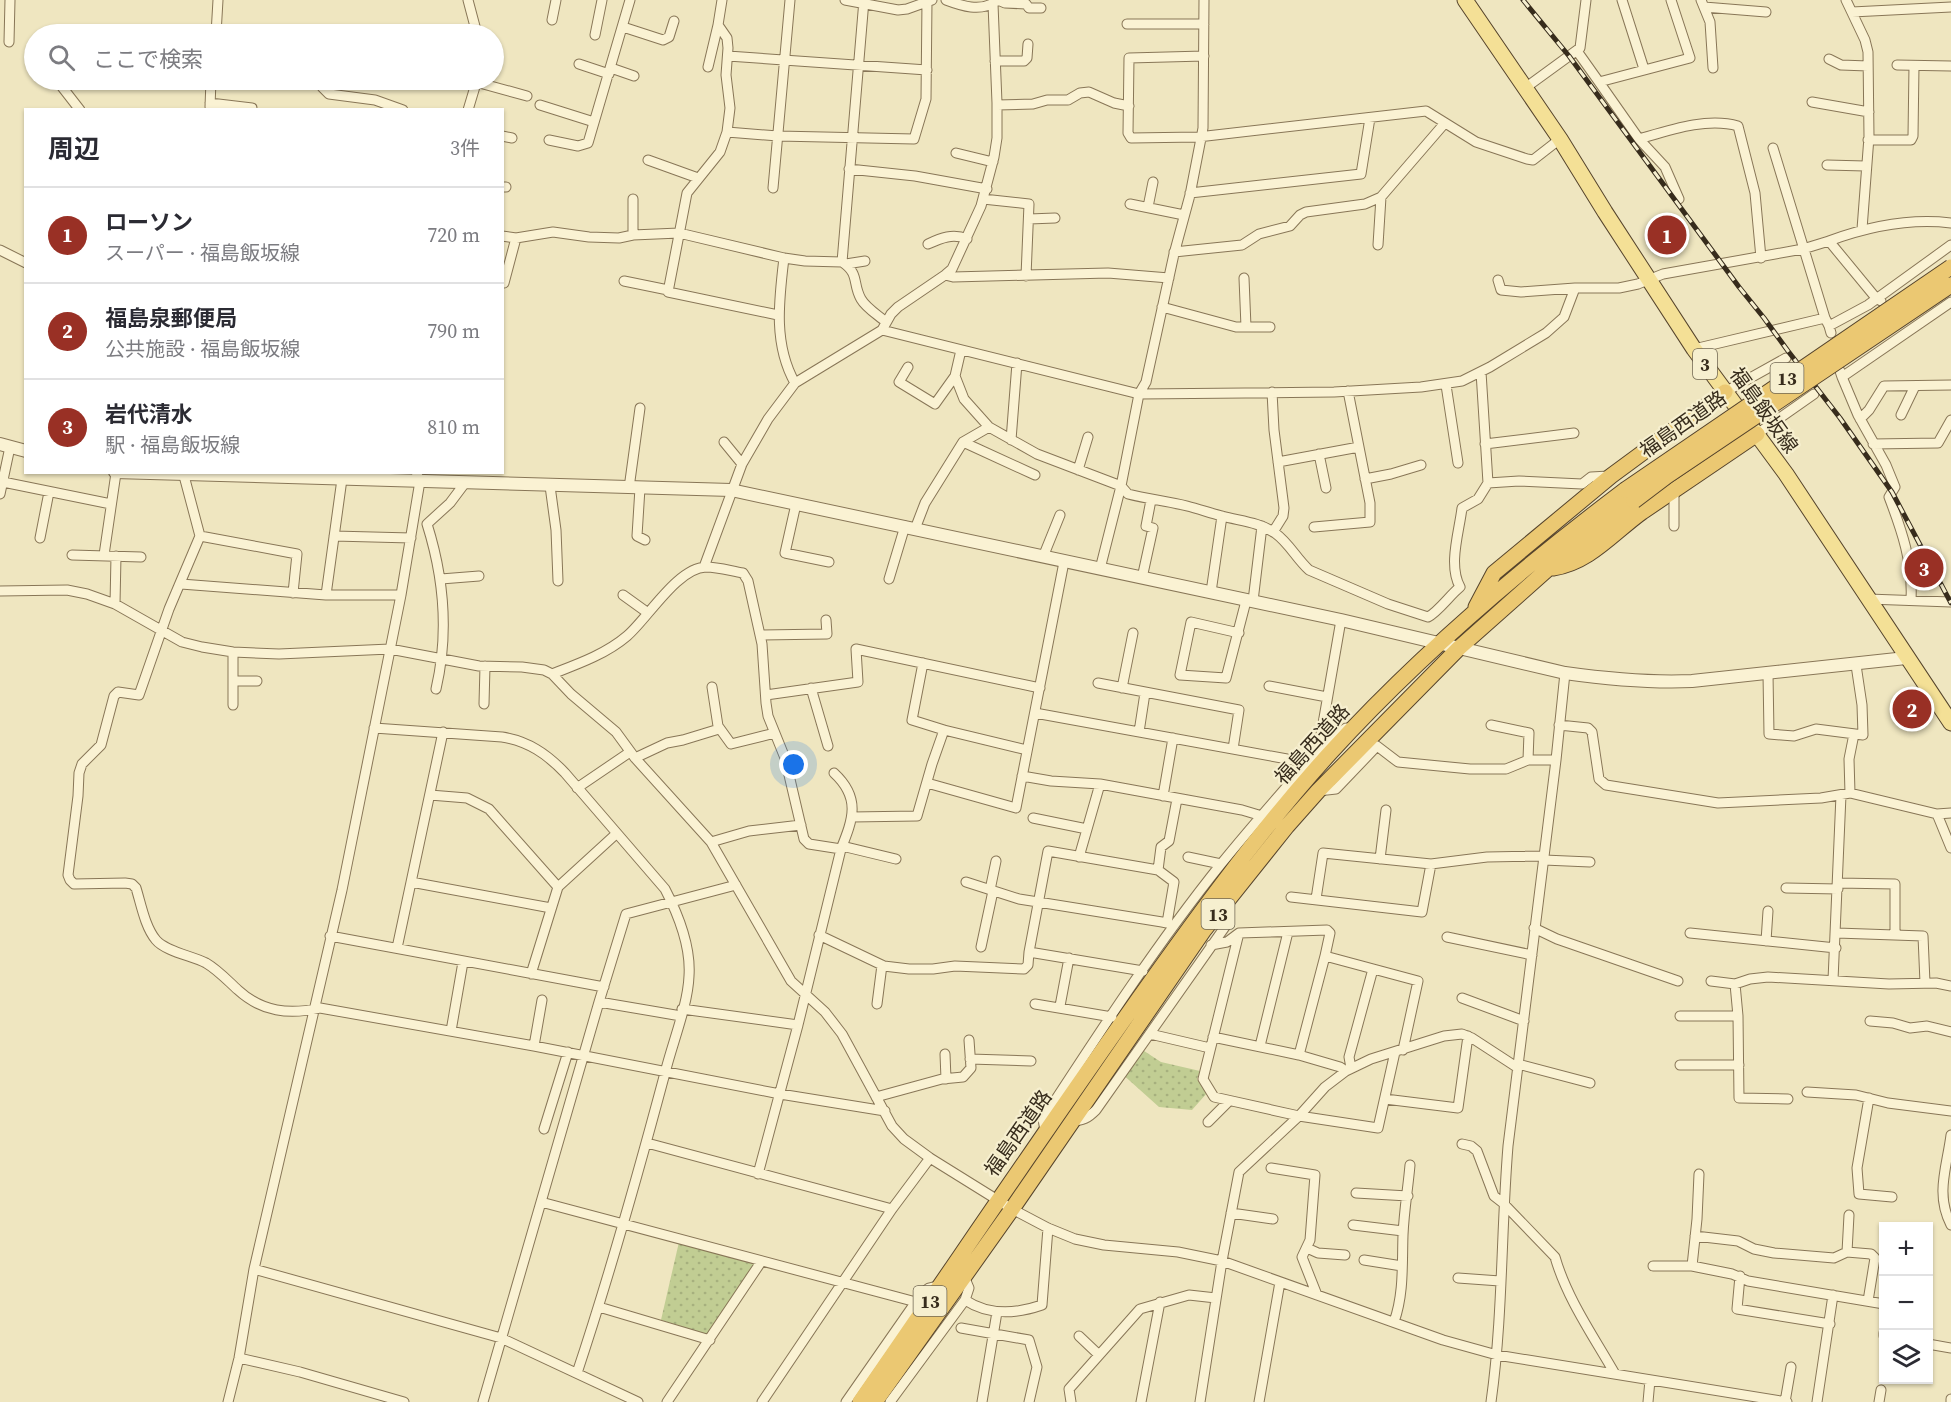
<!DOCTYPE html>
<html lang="ja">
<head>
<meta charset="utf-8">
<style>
	:root { --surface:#fff; --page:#f2f2f3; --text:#2b2b33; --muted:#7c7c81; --line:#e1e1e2; --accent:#993025 }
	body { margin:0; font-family:"Source Serif 4","Noto Sans JP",serif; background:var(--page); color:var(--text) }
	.controls { position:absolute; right:18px; bottom:18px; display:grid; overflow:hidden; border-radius:0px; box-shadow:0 2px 4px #0004 }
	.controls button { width:54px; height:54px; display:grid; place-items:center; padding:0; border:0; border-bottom:2px solid var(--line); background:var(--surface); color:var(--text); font:30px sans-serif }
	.you { position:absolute; left:794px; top:765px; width:21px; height:21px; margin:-15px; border:4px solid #fff; border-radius:50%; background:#1a73e8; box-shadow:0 0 0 9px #1a73e833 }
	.badge { display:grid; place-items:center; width:39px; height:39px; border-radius:50%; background:var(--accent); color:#fff; font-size:20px; font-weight:700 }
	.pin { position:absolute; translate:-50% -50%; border:3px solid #fff; box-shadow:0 2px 6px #0006 }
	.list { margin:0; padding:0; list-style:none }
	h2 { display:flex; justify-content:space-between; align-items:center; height:78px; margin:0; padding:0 24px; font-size:26px }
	h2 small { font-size:20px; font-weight:400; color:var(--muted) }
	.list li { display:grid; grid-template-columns:39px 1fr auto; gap:18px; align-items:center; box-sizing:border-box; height:96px; padding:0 24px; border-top:2px solid var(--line) }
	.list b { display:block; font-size:22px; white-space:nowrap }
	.list p { margin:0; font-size:20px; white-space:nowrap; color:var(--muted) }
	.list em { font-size:20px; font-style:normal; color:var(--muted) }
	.icon { flex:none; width:33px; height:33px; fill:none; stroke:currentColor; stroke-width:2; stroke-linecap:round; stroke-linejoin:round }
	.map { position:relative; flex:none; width:1951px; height:1402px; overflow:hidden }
	.search { position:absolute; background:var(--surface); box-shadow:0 2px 4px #0004; left:24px; top:24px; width:480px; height:66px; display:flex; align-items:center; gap:15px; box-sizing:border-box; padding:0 21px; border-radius:33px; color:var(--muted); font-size:22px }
	.panel { position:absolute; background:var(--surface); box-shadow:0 2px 4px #0004; left:24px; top:108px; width:480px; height:366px; border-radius:0px }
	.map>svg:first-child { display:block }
	.grass { fill:url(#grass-dots) }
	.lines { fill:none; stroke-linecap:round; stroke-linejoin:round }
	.minor-casing { stroke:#887657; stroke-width:11 }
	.tertiary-casing { stroke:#887657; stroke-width:14 }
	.primary-casing { stroke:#56442c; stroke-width:17 }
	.trunk-casing { stroke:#56442c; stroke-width:17 }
	.minor { stroke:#faf2d3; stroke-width:9 }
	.tertiary { stroke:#faf2d3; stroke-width:12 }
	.primary { stroke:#f4e096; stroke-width:15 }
	.trunk { stroke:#ebc872; stroke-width:15 }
	.rail-casing { stroke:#372c1c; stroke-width:5 }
	.rail { stroke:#f6efcf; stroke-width:3; stroke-dasharray:9; stroke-linecap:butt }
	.trunk-bridge-casing { stroke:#56442c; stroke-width:17; stroke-linecap:butt }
	.trunk-bridge { stroke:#ebc872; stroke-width:15 }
	.labels { text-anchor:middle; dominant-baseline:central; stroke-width:4.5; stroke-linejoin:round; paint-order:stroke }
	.shield { fill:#f6efcf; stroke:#706652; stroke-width:1.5 }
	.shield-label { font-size:18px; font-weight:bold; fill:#372c1c }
	.street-label { font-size:20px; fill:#372c1c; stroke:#f6efcf }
</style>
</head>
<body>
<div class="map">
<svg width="1951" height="1402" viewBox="0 0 1951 1402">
	<defs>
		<pattern id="grass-dots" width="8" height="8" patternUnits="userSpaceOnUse" patternTransform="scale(1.5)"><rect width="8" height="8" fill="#c1cd93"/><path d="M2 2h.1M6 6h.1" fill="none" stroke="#a6b07e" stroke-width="1.8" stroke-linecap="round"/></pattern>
	</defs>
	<rect width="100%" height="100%" fill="#efe6c0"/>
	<path class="grass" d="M 1138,1047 L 1161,1062 L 1200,1071 L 1197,1079 L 1207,1093 L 1192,1110 L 1159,1107 L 1120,1072 Z
		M 679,1242 L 756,1265 L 708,1335 L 661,1320 Z"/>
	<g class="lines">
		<g class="minor-casing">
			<path id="minor" d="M 468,0 L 477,34
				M 722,0 L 718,25 L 727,38 L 728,48 L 726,75 L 730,108 L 727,132 L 720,152 L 687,193 L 668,292 L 778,315
				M 845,0 L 898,10 L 907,9 L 932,0
				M 864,0 L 842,262 C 860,274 852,283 861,299 C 866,308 878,315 886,322
				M 946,0 C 962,6 980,12 995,2
				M 998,0 L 1005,3 L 1026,4 L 1029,8 L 1041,8
				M 1622,0 L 1644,69
				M 1701,0 L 1710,22 L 1713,68
				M 1846,0 L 1865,40 L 1868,52 L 1869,137 L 1862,229
				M 1704,7 L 1766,12
				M 1852,12 L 1951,7
				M 552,20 L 556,0
				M 1127,24 L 1204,24
				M 623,27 L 663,40 L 669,37 L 674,21
				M 216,34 L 218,0
				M 595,35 L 602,0
				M 9,42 L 10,0
				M 1577,51 L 1599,82 L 1690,58 L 1671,0
				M 728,56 L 927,70
				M 1204,56 L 1129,58 L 1128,133 L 1131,138 L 1198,137 L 1426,111 L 1476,142 L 1527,159 L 1533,160 L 1560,139
				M 1829,59 L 1841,65 L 1868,66
				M 995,61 L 1024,61 L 1027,58 L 1028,44
				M 579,64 L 609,74
				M 1897,65 L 1951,66
				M 708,67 L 718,25
				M 611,68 L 634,76
				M 322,80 L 322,87 L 329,94 L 375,100 L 403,110
				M 476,82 L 527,96
				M 1599,82 L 1639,139
				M 59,83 L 80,110
				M 1525,88 L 1580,48 L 1586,0
				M 1812,102 L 1869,112
				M 210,103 L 252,108 L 252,110
				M 540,105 L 594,122
				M 997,105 L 1033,104 L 1047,100 L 1068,100 L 1080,93 L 1089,92 L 1114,103 L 1129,106
				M 210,107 L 211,80
				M 468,110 L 477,80
				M 727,132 L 778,136 L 914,139 L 926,99 L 927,1
				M 502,136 L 512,138
				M 549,140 L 578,146 L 588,143 L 630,0
				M 1868,140 L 1911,140 L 1913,136 L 1914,66
				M 1773,148 L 1825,318 L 1829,326
				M 956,153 L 993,162
				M 648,160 L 698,178
				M 1827,165 L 1865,166
				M 849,169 L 915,176 L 987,189
				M 502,187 L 506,187
				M 773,188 L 790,0
				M 1190,193 L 1361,174 L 1370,118
				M 983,199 L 1029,204 L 1026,276
				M 1679,199 L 1665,167 L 1639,139 C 1670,130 1707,117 1738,126 L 1755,193 L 1761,258
				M 1130,204 L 1184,215
				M 1148,207 L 1153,182
				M 1029,219 L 1055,218
				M 633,235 L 633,199
				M 502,236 L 516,238 L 553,232 L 589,237 L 619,238 L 633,235 L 679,233 L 784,258 L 805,261 L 842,262
				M 1829,241 C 1867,227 1910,218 1951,223
				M 928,244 C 941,238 953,233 967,239
				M 1378,245 L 1381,197 L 1444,124
				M 0,250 L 26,263
				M 1174,252 L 1242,245 L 1259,234 L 1290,226 L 1300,215 L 1306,212 L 1365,204 L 1381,197
				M 784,258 C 779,300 773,344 795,383
				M 846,264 L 865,261
				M 945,275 L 953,277 L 1108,273 L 1169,278
				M 1244,278 L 1246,327
				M 1498,280 L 1501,290 L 1521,292 L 1575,288
				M 624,281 L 668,290
				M 504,283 L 516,238
				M 1162,307 L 1236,327 L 1270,327
				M 882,330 L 1139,394 L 1334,392 L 1421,387 L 1462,381 L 1490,367 L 1546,333 L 1564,317 L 1575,288 L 1619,288 L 1638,284 L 1663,274 L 1803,249 L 1829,241 L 1876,298 L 1881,301
				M 1831,333 L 1829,326 L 1868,305 L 1951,245
				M 1694,349 L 1825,318
				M 961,350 L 955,376 L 964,399 L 989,427 L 1037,454 L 1121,486 L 1128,494 C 1147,499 1167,501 1187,506 C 1199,509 1210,513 1222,516 C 1240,521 1259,522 1275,533 C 1289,543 1296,558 1309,570 L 1388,604 L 1428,617 C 1438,612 1450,595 1460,587 C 1448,565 1459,533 1462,508 L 1478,499 L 1488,483 L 1481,372
				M 908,367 L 899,382 L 935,404 L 955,376
				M 1840,371 L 1842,377 L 1951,302
				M 1842,377 L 1858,415 L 1886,465 L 1895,487 L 1889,497 C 1902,531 1913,563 1911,600
				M 1446,385 L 1458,463
				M 1272,392 L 1274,430 L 1284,508 L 1283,516 L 1273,532
				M 1725,392 L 1786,358
				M 1901,415 L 1915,386
				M 1860,419 L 1869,410 L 1884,386 L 1951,385
				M 1757,434 L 1814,394
				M 1011,440 L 1017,363
				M 724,442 L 742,464
				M 963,442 L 989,427
				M 1485,444 L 1574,433
				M 1873,444 L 1938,443 L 1951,420
				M 1319,454 L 1326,488
				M 1278,462 L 1359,447
				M 1078,470 L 1088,437
				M 183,472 L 200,536 L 169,609 L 139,695 L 118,692 L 114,696 L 101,745 L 82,764 L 79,773 L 78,796 L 68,875 L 70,880 L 74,884 L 125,883 L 132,884 L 136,888 C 141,904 145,927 156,940 C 165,951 192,956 206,963 C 218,970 228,981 238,990 C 262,1012 289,1015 320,1008 L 534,1046 L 780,1094 L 885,1111
				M 1365,479 L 1391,474 L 1421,465
				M 3,482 L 111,504
				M 1488,483 L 1519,481 L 1582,484 L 1591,477 L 1609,476
				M 550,486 L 556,530 L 558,581
				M 629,488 L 640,408
				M 640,488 L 637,536 L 645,540
				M 0,494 L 10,447
				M 796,504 L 785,553 L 829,562
				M 1674,526 L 1674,491
				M 1314,527 L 1370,522 L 1370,503 L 1348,391
				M 915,529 L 925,503 L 963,442 L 1035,475
				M 200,536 L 297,554 L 293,593
				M 334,536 L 411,538
				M 40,538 L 49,492
				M 72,555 L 141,557
				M 104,555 L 116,473
				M 1043,557 L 1060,515
				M 704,567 L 742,464 L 768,419 L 795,383 L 882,330 L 891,314 L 898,307 L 945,275 L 952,269 L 981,206 L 994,157 L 997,138 L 997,103 L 993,4
				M 1100,569 L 1121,486 L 1139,394 L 1146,382 L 1174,254 L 1190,195 L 1203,128 L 1204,0
				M 1142,578 L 1153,528 L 1146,526 L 1151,500
				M 441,579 L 479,576
				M 889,579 L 905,526
				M 181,584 L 326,595 L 401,595
				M 0,591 L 67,590 L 87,594 L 115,604 L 182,642 L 202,647 L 233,652 L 279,654 L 390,649 L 479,666 L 522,667 L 544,670 L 552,674 L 571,694 L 616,732 L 635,758 L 711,842 L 791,981 L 825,1012 L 842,1034 L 892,1126 L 904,1139 L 930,1158 L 1012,1209 L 1048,1228 L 1075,1239 L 1104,1245 L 1178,1252 L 1222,1261 L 1443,1340 L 1497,1355 L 1787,1402
				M 1211,592 L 1222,516
				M 326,595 L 342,479
				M 623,595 L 648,613
				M 1868,599 L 1951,602
				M 1253,601 L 1262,526
				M 115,604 L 116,556
				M 1239,633 L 1191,622 L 1180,675 L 1226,678 L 1246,601
				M 760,635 L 827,634 L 826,620
				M 233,652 L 233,705
				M 923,663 L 912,720 L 944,730 L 1027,750
				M 552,674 C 578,664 606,654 627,636 C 648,618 677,568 706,567 C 718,567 731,571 743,573 L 748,581 L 762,644 L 766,703 L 768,716 L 785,758 L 804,839 L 809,844 L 841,849 L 798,1025 L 758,1174
				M 1768,674 L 1769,734 L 1794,736 L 1816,729 L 1863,735 L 1862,705 L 1856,665
				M 233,681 L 257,681
				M 1098,683 L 1239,710 L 1233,749
				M 1269,686 L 1327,697
				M 712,687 L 718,726 L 731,744 L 775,733
				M 811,688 L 828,746
				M 1122,688 L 1133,633
				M 436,689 C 449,633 444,578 427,524 L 450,503 L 465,483
				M 766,695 L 858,682 L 856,649 L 1040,688
				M 484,704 L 485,666
				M 1035,713 L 1298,761 L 1307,764
				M 1491,725 L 1529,733 L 1528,760
				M 1559,725 L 1588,728 L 1592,732 L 1599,779 L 1606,785 L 1718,803 L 1821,798 L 1850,793 L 1937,814 L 1951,813
				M 374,728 L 502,737 C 528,741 547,754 565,773 L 665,889 C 678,914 691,947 689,976 C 688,1005 672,1044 665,1073 C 638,1174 610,1274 577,1373
				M 1139,732 L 1145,693
				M 1323,746 L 1321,735 L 1341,620
				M 635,758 L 667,743 L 683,740 L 719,729
				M 834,773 C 861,798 853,819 841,849
				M 1022,776 L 1051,781 L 1100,784 L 1242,810 L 1262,816
				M 927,783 L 1016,808 L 1064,562
				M 577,788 L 630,752
				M 1318,791 L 1336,789 L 1377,746 L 1398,762 L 1470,769 L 1506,769 L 1528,760 L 1556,760
				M 1850,793 L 1849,759 L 1854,734
				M 430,795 L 467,798 L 489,809 L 558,887
				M 1163,796 L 1173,738
				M 1937,814 L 1951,848
				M 852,817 L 917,816 L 932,764 L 944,730
				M 1033,818 L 1087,829
				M 711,842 L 749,831 L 801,825
				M 842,846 L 896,859
				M 1079,857 L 1100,784
				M 1188,857 L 1221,864
				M 1380,859 L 1386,810
				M 1544,860 L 1590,862
				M 1158,870 L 1161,847 L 1169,841 L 1177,799
				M 411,882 L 551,908
				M 966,882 L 1019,899 L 1038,902 L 1162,922 L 1167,923 L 1174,882 L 1158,870 L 1048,851 L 1029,952 L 1143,971
				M 1838,883 L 1895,884 L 1895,934
				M 1786,888 L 1838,889
				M 990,890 L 996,861
				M 1291,897 L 1422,912 L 1431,864
				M 1316,899 L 1323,853 L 1431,864 L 1487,857 L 1544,856
				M 1534,928 L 1557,939 L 1678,981
				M 1239,933 L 1203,1079 L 1214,1097 L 1299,1116 L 1378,1128 L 1395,1052
				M 1690,933 L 1836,948
				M 1837,933 L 1923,936 L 1925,983
				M 819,935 L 884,966 L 909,969 L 933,969 L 955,966 L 1024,969 L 1028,965 L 1029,952
				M 330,936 L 604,987
				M 1447,937 L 1532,955
				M 1766,941 L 1768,911
				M 1211,945 L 1227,942 L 1239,933 L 1327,930 L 1330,933 L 1325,956
				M 981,947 L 993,891
				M 397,948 L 443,732
				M 531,974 L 558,887 L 616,834
				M 1833,980 L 1841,795
				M 1711,981 L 1735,984 L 1750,979 L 1768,977 L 1889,984 L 1936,983 L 1951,986
				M 1735,984 L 1738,1016 L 1739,1098 L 1788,1099
				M 1462,998 L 1524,1021
				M 599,1002 L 681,1016
				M 877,1004 L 882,965
				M 1035,1004 L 1112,1017
				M 1060,1006 L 1069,958
				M 682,1009 L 798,1025
				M 1680,1016 L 1738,1016
				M 1870,1021 L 1893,1023 L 1910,1028 L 1927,1026 L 1951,1032
				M 451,1031 L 463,962
				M 1150,1034 L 1210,1048
				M 1213,1037 L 1299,1055 L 1340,1067 L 1346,1071
				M 534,1046 L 542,1000
				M 1260,1046 L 1288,932
				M 945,1054 L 946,1079
				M 1299,1055 L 1325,956 L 1418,981 L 1403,1050
				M 970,1059 L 1031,1061
				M 1518,1064 L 1590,1083
				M 1680,1065 L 1739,1065
				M 1351,1068 L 1349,1057 L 1373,969
				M 1807,1092 L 1856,1095 L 1888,1103 L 1951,1111
				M 876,1097 L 942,1079 L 963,1077 L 971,1068 L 969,1040
				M 1869,1098 L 1857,1168 L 1859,1194 L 1892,1197
				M 1385,1099 L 1458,1108 L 1468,1036
				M 1071,1121 C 1083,1121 1088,1118 1096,1110 L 1227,924 L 1227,902
				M 1208,1122 L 1229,1101
				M 544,1129 L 568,1052
				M 1045,1131 L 1043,1119 C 1099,1033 1156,945 1221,864 C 1254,823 1290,783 1325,743 L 1346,728 L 1350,728
				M 1951,1135 C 1947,1167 1935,1194 1951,1225
				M 647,1143 L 892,1209
				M 1462,1144 L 1471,1146 L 1477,1151 L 1494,1196 L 1503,1203 L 1555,1257 C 1567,1299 1594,1337 1615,1374
				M 1271,1168 L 1315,1175 L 1310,1240 L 1302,1257 L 1317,1295
				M 1699,1174 L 1697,1219 L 1692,1266 L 1732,1274 L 1748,1281 L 1884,1304
				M 1356,1193 L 1408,1196
				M 541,1202 L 916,1302
				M 1231,1213 L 1273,1219
				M 1353,1225 L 1403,1231
				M 1695,1236 L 1738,1241 L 1754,1249 L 1774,1253 L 1834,1258 L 1847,1252 L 1849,1215
				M 1307,1248 L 1318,1253 L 1345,1255
				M 1847,1252 L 1871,1254 L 1875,1258 L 1868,1301
				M 1364,1260 L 1402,1266
				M 1653,1266 L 1692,1266
				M 254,1269 L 501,1338 L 638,1402
				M 1740,1276 L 1737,1309 L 1830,1324
				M 1458,1278 L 1500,1281
				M 965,1300 C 989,1316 1016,1314 1042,1305 L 1048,1228
				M 599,1307 L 710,1340
				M 1394,1322 C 1404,1294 1402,1264 1403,1235 C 1404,1211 1408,1188 1410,1165
				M 961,1328 L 1029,1340 L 1037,1367 L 1029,1402
				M 1884,1333 L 1884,1336
				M 1079,1336 L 1099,1355
				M 1928,1344 L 1951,1348
				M 239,1358 L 300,1372 L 404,1402
				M 228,1402 L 239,1358 L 254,1269 L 342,890 L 401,595 L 420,481 L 416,472
				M 483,1402 L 599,1002 L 626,914 L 736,885
				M 667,1402 L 761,1262
				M 762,1402 L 892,1209 L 930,1158
				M 846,1402 L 922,1293 L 929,1288 L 941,1285
				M 890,1402 L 965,1300 L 969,1288 L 964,1276
				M 982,1402 L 997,1312
				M 1071,1402 L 1069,1389 L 1140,1309 L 1189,1295 L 1216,1298
				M 1141,1402 L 1160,1302
				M 1200,1402 L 1222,1261 L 1239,1172 L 1299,1116 L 1325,1087 L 1346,1071 L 1371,1059 L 1444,1036 L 1462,1034 L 1472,1038 L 1518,1068
				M 1259,1402 L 1280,1282
				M 1491,1402 C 1503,1317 1501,1231 1508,1146 L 1556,760 L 1565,673
				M 1648,1402 L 1650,1380
				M 1785,1402 L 1791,1367
				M 1817,1402 L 1833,1295
				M 1879,1402 L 1881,1390
				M 1951,1402 L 1951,1399"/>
		</g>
		<g class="tertiary-casing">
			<path id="tertiary" d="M 0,444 L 26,451
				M 115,472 L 731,490 L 1341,620 L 1565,673 C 1608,679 1649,683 1692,681 L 1906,658"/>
		</g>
		<g class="primary-casing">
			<path id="primary" d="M 1465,0 L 1560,139 L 1605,212 L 1694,349 L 1786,474 L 1951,723"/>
		</g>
		<g class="trunk-casing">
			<path id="trunk" d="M 1553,568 C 1589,563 1614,532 1642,512 C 1680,486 1719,460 1757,434
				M 1476,607 L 1494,573 L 1611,476 L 1725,392
				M 860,1402 C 948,1275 1034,1147 1123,1021 C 1188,929 1254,837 1329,754 C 1418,656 1519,570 1625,490
				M 875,1402 L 1012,1209 L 1204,930 L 1287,826 L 1318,791 L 1459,648 L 1549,568 L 1634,501"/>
		</g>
		<use href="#minor" class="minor"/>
		<use href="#tertiary" class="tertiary"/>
		<use href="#primary" class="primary"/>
		<use href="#trunk" class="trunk"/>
		<g class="rail-casing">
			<path id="rail" d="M 1523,0 L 1569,56 L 1739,287 L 1764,318 L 1788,351 L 1840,418 L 1892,492 L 1951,603"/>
		</g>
		<use href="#rail" class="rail"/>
		<g class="trunk-bridge-casing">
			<path id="trunk-bridge" d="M 1625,490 L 1951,267
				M 1634,501 L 1667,476 L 1951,285"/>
		</g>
		<use href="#trunk-bridge" class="trunk-bridge"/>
	</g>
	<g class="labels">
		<g class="shield">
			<rect x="1693" y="349" width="24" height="30" rx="4.5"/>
			<rect x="1770.5" y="363" width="33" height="30" rx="4.5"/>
			<rect x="1201.5" y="899" width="33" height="30" rx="4.5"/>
			<rect x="913.5" y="1286" width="33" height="30" rx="4.5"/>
		</g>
		<g class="shield-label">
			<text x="1705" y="364">3</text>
			<text x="1787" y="378">13</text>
			<text x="1218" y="914">13</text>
			<text x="930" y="1301">13</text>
		</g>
		<g class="street-label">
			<text transform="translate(1764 410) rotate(54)">福島飯坂線</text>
			<text transform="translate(1683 424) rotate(-35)">福島西道路</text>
			<text transform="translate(1312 744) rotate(-48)">福島西道路</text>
			<text transform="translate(1018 1133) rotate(-55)">福島西道路</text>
		</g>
	</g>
</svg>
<div class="controls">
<button>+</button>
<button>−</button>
<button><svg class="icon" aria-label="layers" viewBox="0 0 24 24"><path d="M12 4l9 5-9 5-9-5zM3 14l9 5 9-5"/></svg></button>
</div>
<div class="you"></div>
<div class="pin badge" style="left:1667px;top:235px">1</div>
<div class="pin badge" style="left:1912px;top:709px">2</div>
<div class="pin badge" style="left:1924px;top:568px">3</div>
<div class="search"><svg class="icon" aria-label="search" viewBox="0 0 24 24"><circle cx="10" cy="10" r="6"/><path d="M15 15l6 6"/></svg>ここで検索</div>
<section class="panel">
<h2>周辺<small>3件</small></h2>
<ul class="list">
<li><span class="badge">1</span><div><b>ローソン</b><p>スーパー · 福島飯坂線</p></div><em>720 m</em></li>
<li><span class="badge">2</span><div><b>福島泉郵便局</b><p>公共施設 · 福島飯坂線</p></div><em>790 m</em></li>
<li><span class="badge">3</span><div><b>岩代清水</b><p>駅 · 福島飯坂線</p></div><em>810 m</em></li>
</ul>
</section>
</div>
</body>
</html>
